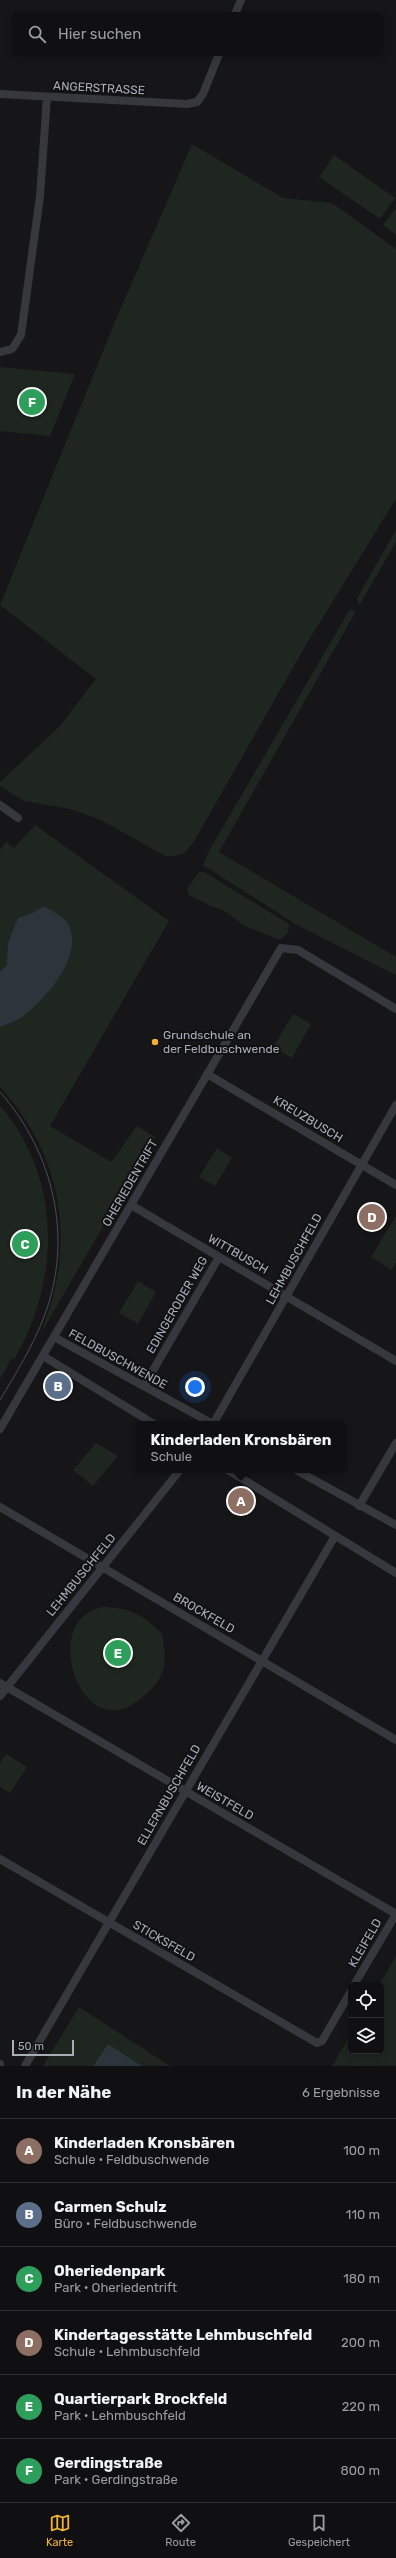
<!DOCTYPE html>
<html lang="de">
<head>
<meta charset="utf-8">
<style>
	:root { --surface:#101012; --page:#19191b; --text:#f1f3f6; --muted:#9c9d9f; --line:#303032; --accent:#f2b134 }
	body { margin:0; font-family:Rubik,sans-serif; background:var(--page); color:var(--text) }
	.controls { position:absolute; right:12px; bottom:12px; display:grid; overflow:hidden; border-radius:6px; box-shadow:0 2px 10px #0003 }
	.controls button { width:36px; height:36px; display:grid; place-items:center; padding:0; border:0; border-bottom:1px solid var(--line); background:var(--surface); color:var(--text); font:20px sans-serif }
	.scale { position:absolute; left:12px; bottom:10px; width:62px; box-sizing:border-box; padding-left:4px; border:2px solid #a8adb8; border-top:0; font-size:11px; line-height:14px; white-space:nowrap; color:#a8adb8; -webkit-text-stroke:3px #111113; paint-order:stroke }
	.you { position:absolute; left:195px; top:1387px; width:14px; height:14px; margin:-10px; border:3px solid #fff; border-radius:50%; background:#1a73e8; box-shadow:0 0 0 6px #1a73e833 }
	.badge { display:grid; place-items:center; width:26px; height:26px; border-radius:50%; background:var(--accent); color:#fff; font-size:13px; font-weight:700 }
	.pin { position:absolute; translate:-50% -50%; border:2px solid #fff; box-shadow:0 1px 4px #0006 }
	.popup { position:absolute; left:136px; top:1421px; width:210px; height:52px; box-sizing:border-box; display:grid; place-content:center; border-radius:6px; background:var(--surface); filter:drop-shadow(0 1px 3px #0005); font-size:13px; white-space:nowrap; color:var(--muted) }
	.popup b { font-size:15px; color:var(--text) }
	.popup::after { content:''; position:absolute; left:50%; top:100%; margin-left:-8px; border:8px solid transparent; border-top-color:var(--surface) }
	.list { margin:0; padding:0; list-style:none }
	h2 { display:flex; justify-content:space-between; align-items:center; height:52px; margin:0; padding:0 16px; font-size:17px }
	h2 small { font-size:13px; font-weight:400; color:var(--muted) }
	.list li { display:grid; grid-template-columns:26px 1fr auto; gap:12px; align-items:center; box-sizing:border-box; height:64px; padding:0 16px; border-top:1px solid var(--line) }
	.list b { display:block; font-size:15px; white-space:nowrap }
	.list p { margin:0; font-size:13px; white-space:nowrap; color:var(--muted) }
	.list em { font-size:13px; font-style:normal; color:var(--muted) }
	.icon { flex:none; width:22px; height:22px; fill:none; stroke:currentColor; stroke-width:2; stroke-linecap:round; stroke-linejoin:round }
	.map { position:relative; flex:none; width:396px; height:2066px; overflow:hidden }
	.search { position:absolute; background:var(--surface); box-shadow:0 2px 10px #0003; left:12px; right:12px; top:12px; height:44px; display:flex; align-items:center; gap:10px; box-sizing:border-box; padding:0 14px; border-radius:6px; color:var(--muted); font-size:15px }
	.sheet { height:436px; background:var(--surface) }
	nav { display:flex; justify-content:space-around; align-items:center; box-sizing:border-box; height:56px; border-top:1px solid var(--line); background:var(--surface); font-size:11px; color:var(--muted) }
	nav a { display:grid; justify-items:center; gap:2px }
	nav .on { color:var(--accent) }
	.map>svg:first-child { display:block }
	.green { fill:#1e261f }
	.water { fill:#2c353c }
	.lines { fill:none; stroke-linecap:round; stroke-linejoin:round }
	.minor { stroke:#37383d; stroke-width:8 }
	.tram { stroke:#4a4c52; stroke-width:1 }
	.poi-dot { fill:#f2b134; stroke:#111113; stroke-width:1.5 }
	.labels { text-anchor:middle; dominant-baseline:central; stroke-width:4; stroke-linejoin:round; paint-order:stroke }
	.street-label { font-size:12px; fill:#a8adb8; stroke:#111113 }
	.poi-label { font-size:12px; fill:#a8adb8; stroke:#111113; text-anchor:start }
</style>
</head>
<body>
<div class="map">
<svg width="396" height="2066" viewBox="0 0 396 2066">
	<rect width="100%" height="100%" fill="#161618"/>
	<path class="green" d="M 192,144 L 283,198 L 332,203 L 396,249 L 396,499 L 307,643 L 196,838 C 188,851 182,858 165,856 L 101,820 L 70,809 L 24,801 L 0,786 L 0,782 L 59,727 L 96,679 L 0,605 L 114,324 Z
		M 334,155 L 395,198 L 380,219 L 319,177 Z
		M 396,208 L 396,235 L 383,225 Z
		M 0,367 L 75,374 L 50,436 L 0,431 Z
		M 396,530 L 396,542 L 359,606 L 357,598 Z
		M 350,609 L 356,611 L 219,852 L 396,957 L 396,975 L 297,925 L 203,865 L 210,849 Z
		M 35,825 L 169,921 L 50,1126 L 111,1162 L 137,1126 L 155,1137 L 40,1335 C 77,1247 65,1158 0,1087 L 0,850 L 6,842 L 14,848 Z
		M 199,872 L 204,872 L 289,924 L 288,933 L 280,940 L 245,926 L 225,911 L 209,905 L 189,895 L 187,889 Z
		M 293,1014 L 311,1024 L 292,1058 L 273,1047 Z
		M 0,1105 C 62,1179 61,1278 14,1360 L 12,1358 L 0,1379 Z
		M 217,1148 L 232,1158 L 215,1186 L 199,1177 Z
		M 396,1216 L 396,1262 L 392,1270 L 371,1257 Z
		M 138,1281 L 156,1292 L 138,1324 L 119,1313 Z
		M 96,1443 L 118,1456 L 93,1486 L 73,1470 Z
		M 102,1607 C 128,1607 144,1615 162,1634 C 167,1660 167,1676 146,1694 C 141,1698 133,1705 126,1708 C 81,1724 56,1650 79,1621 C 85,1613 93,1610 102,1607 Z
		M 6,1754 L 27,1767 L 10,1793 L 0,1787 L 0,1763 Z
		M 396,1956 L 396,2066 L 332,2066 L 351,2034 L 351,2051 L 381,2051 L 381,1985 L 379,1985 Z
		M 79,2007 L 170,2066 L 142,2066 L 108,2044 L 93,2066 L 43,2066 Z"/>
	<path class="water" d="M 43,906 C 49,909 61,915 66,921 C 88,952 46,999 22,1017 C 16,1021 7,1024 0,1027 L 0,972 L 7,965 L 8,943 L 18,918 L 33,913 Z
		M 108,2044 L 142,2066 L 93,2066 Z"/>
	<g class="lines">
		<path class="minor" d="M 235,14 L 241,0
			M 0,94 L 187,104 L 197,102 L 203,94 L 219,54
			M 0,352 L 12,349 L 21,335 L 40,196 L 47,97
			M 0,805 L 18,818
			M 207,1074 L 396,1185
			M 131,1205 L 396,1361
			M 54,1337 L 213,1424
			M 43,1356 L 154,1424
			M 144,1386 L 219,1257
			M 213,1424 L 396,1105
			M 0,1429 L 281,948 L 298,950 L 396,1009
			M 228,1470 L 396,1573
			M 296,1470 L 396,1525
			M 359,1506 L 396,1443
			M 0,1507 L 396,1740
			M 0,1683 L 396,1914
			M 0,1696 L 180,1470
			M 0,1859 L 317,2043 L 322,2041 L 351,1991
			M 354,1985 L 396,1914
			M 0,2064 L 0,2065
			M 25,2066 L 335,1536"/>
		<path class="tram" d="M 0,1092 C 54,1153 74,1239 44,1317 C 33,1346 16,1373 0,1400"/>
	</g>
	<circle class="poi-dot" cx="155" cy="1042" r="4"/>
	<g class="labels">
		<g class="street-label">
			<text transform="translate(99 88) rotate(3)">ANGERSTRASSE</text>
			<text transform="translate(308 1119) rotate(31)">KREUZBUSCH</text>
			<text transform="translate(130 1183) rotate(-60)">OHERIEDENTRIFT</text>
			<text transform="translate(238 1254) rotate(30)">WITTBUSCH</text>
			<text transform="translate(294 1259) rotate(-61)">LEHMBUSCHFELD</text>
			<text transform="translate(177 1305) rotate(-60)">EDINGERODER WEG</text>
			<text transform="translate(118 1359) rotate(29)">FELDBUSCHWENDE</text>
			<text transform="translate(81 1575) rotate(-51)">LEHMBUSCHFELD</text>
			<text transform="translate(204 1613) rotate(30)">BROCKFELD</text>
			<text transform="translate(169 1795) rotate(-60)">ELLERNBUSCHFELD</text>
			<text transform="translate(225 1801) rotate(30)">WEISTFELD</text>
			<text transform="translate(164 1941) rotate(30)">STICKSFELD</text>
			<text transform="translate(365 1943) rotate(-60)">KLEIFELD</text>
		</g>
		<g class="poi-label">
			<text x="163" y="1035">Grundschule an<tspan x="163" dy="14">der Feldbuschwende</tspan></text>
		</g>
	</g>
</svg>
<div class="controls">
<button><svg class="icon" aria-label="locate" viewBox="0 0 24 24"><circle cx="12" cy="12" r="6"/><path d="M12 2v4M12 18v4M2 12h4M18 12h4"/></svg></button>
<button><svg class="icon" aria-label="layers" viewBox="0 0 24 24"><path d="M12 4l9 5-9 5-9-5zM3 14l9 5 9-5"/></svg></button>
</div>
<div class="scale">50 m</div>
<div class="you"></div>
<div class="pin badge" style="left:241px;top:1501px;background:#8d6e63">A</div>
<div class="popup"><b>Kinderladen Kronsbären</b>Schule</div>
<div class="pin badge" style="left:58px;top:1386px;background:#5c6f8a">B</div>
<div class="pin badge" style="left:25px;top:1244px;background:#2e9e5b">C</div>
<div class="pin badge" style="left:372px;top:1217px;background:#8d6e63">D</div>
<div class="pin badge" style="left:118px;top:1653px;background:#2e9e5b">E</div>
<div class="pin badge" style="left:32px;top:402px;background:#2e9e5b">F</div>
<div class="search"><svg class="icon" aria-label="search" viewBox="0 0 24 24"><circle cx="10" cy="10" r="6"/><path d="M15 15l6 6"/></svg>Hier suchen</div>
</div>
<section class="sheet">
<h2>In der Nähe<small>6 Ergebnisse</small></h2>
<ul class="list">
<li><span class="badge" style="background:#8d6e63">A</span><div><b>Kinderladen Kronsbären</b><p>Schule · Feldbuschwende</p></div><em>100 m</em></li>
<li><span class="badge" style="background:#5c6f8a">B</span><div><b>Carmen Schulz</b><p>Büro · Feldbuschwende</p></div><em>110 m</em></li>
<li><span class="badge" style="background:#2e9e5b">C</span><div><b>Oheriedenpark</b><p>Park · Oheriedentrift</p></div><em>180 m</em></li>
<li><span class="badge" style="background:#8d6e63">D</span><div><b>Kindertagesstätte Lehmbuschfeld</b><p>Schule · Lehmbuschfeld</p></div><em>200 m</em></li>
<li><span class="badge" style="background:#2e9e5b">E</span><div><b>Quartierpark Brockfeld</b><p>Park · Lehmbuschfeld</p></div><em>220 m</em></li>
<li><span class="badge" style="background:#2e9e5b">F</span><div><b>Gerdingstraße</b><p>Park · Gerdingstraße</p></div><em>800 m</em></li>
</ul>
</section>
<nav>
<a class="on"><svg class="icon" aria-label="map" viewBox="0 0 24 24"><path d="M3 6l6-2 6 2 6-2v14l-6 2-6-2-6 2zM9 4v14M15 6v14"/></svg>Karte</a>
<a><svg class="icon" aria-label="directions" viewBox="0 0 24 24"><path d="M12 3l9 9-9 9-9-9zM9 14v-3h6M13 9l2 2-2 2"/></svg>Route</a>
<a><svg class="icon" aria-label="saved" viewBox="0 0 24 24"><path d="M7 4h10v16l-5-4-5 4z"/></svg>Gespeichert</a>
</nav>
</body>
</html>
